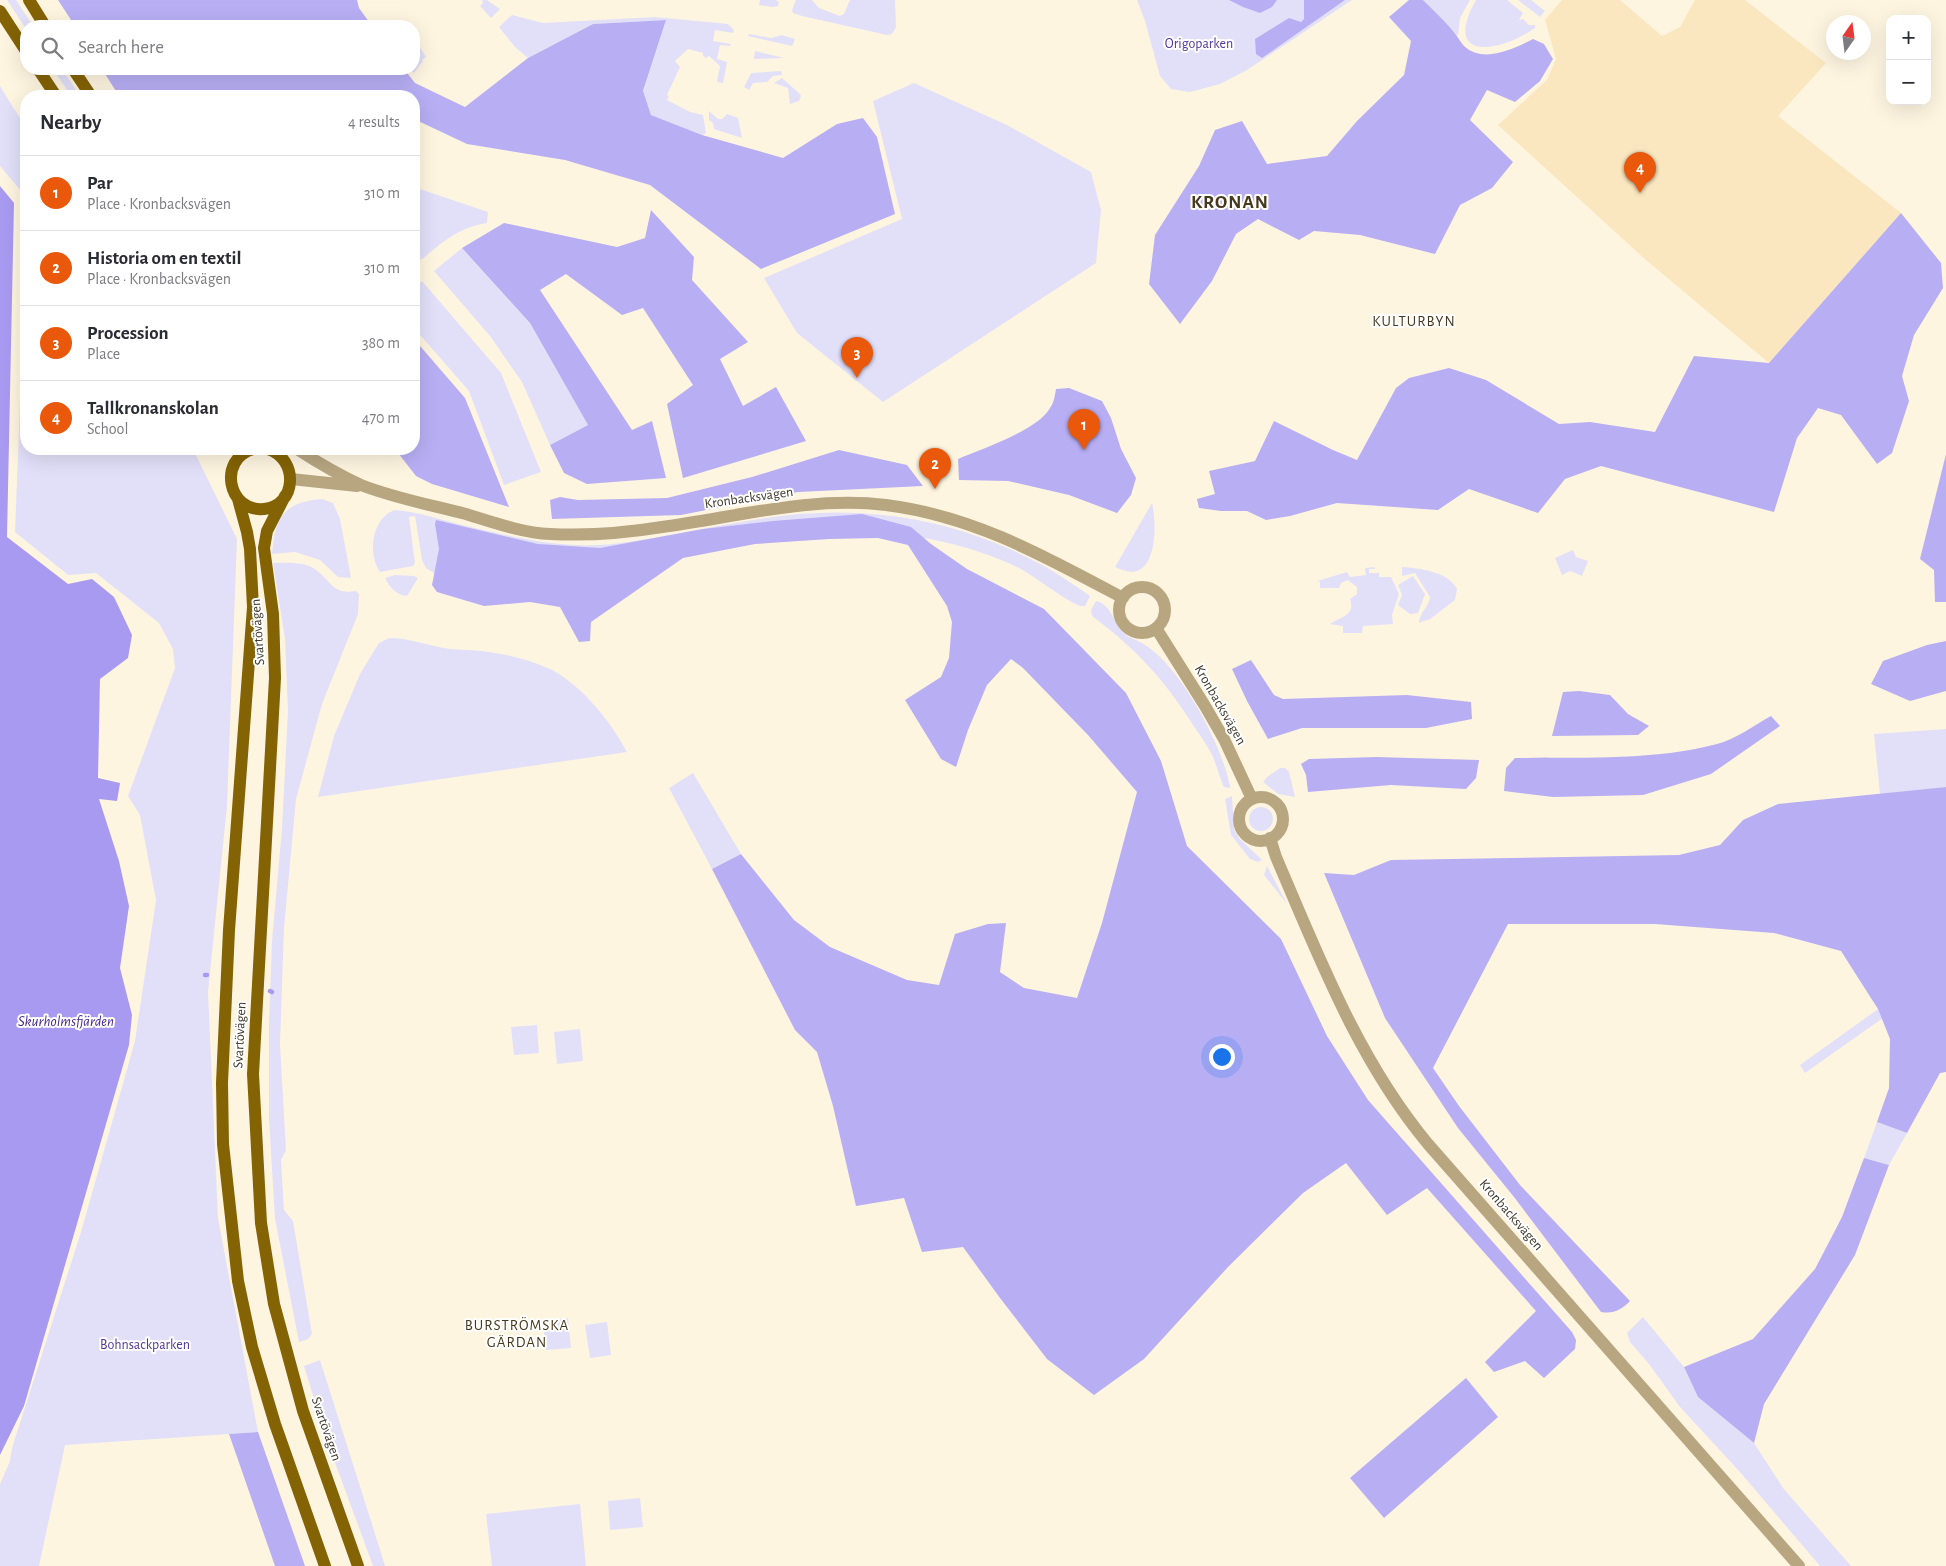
<!DOCTYPE html>
<html lang="en">
<head>
<meta charset="utf-8">
<style>
	:root { --surface:#fff; --page:#f7f7f7; --text:#2b2b33; --muted:#7c7c81; --line:#e1e1e2; --accent:#ea580c }
	body { margin:0; font-family:"Alegreya Sans",sans-serif; background:var(--page); color:var(--text) }
	.controls { position:absolute; right:15px; top:15px; display:grid; overflow:hidden; border-radius:10px; box-shadow:0 5px 20px #0002 }
	.controls button { width:45px; height:45px; display:grid; place-items:center; padding:0; border:0; border-bottom:1px solid var(--line); background:var(--surface); color:var(--text); font:25px sans-serif }
	.compass { position:absolute; left:1826px; top:15px; width:45px; height:45px; border-radius:50%; background:var(--surface); box-shadow:0 5px 20px #0002; rotate:14deg }
	.you { position:absolute; left:1221px; top:1056px; width:18px; height:18px; margin:-12px; border:4px solid #fff; border-radius:50%; background:#1a73e8; box-shadow:0 0 0 8px #1a73e833 }
	.badge { display:grid; place-items:center; width:32px; height:32px; border-radius:50%; background:var(--accent); color:#fff; font-size:16px; font-weight:700 }
	.pin { position:absolute; translate:-50% -41px; filter:drop-shadow(0 1px 2px #0008) }
	.pin::after { content:''; position:absolute; top:26px; width:18px; height:15px; background:inherit; clip-path:polygon(0 0,100% 0,50% 100%) }
	.list { margin:0; padding:0; list-style:none }
	h2 { display:flex; justify-content:space-between; align-items:center; height:65px; margin:0; padding:0 20px; font-size:21px }
	h2 small { font-size:16px; font-weight:400; color:var(--muted) }
	.list li { display:grid; grid-template-columns:32px 1fr auto; gap:15px; align-items:center; box-sizing:border-box; height:75px; padding:0 20px; border-top:1px solid var(--line) }
	.list b { display:block; font-size:19px; white-space:nowrap }
	.list p { margin:0; font-size:16px; white-space:nowrap; color:var(--muted) }
	.list em { font-size:16px; font-style:normal; color:var(--muted) }
	.icon { flex:none; width:28px; height:28px; fill:none; stroke:currentColor; stroke-width:2; stroke-linecap:round; stroke-linejoin:round }
	.map { position:relative; flex:none; width:1946px; height:1566px; overflow:hidden }
	.search { position:absolute; background:var(--surface); box-shadow:0 5px 20px #0002; left:20px; top:20px; width:400px; height:55px; display:flex; align-items:center; gap:12px; box-sizing:border-box; padding:0 18px; border-radius:20px; color:var(--muted); font-size:19px }
	.panel { position:absolute; background:var(--surface); box-shadow:0 5px 20px #0002; left:20px; top:90px; width:400px; height:365px; border-radius:20px }
	.map>svg:first-child { display:block }
	.built { fill:#fae7bf }
	.green { fill:#e2e0f9 }
	.forest { fill:#b8aef4 }
	.water { fill:#a89af0 }
	.lines { fill:none; stroke-linecap:round; stroke-linejoin:round }
	.stream { stroke:#a89af0; stroke-width:4.5 }
	.minor { stroke:#b8a681; stroke-width:12 }
	.major { stroke:#846305; stroke-width:12 }
	.labels { text-anchor:middle; dominant-baseline:central; stroke-width:4; stroke-linejoin:round; paint-order:stroke }
	.park-label { font-size:14px; fill:#513799; stroke:#fff }
	.street-label { font-size:14px; fill:#3e372a; stroke:#fff }
	.neighbourhood-label { font-size:15px; letter-spacing:1px; fill:#46391d; stroke:#fff }
	.water-label { font-size:15px; font-style:italic; fill:#46298b; stroke:#fff }
	.district-label { font-size:19px; font-weight:bold; letter-spacing:1px; fill:#46391d; stroke:#fff }
</style>
</head>
<body>
<div class="map">
<svg width="1946" height="1566" viewBox="0 0 1946 1566">
	<rect width="100%" height="100%" fill="#fef5e1"/>
	<path class="built" d="M 1562,0 L 1620,0 L 1662,36 L 1680,27 L 1695,0 L 1745,0 L 1826,63 L 1778,116 L 1901,213 L 1769,363 L 1646,260 L 1498,125 L 1547,80 L 1556,59 L 1545,20 Z"/>
	<path class="green" d="M 7,0 L 16,0 L 33,26 L 26,26 L 26,29 Z
		M 482,0 L 487,0 L 500,9 L 491,18 L 480,6 L 483,3 Z
		M 760,0 L 776,0 L 779,2 L 778,6 L 773,7 L 759,5 Z
		M 796,0 L 812,0 L 819,8 L 840,16 L 844,14 L 850,0 L 895,0 L 896,27 L 892,34 L 887,35 L 802,16 L 793,13 L 792,10 Z
		M 1137,0 L 1352,0 L 1247,70 L 1220,84 L 1190,92 L 1171,89 L 1160,76 L 1145,21 Z
		M 1423,0 L 1470,0 L 1460,18 L 1458,36 Z
		M 1476,0 L 1507,0 L 1523,13 L 1519,20 L 1523,19 L 1529,25 L 1535,25 L 1535,28 C 1500,53 1441,62 1476,0 Z
		M 1518,0 L 1531,0 L 1545,11 L 1540,17 Z
		M 512,15 L 543,23 L 655,17 L 728,24 L 734,30 L 733,33 L 715,30 L 713,41 L 731,44 L 730,46 L 720,45 L 717,59 L 727,62 L 723,83 L 717,82 L 720,66 L 709,56 L 706,58 L 703,56 L 703,53 L 688,49 L 675,61 L 680,67 L 667,95 L 669,96 L 667,100 L 690,112 L 703,115 L 706,133 L 702,135 L 651,115 L 643,92 L 666,20 L 593,24 L 528,58 L 515,47 L 499,27 Z
		M 749,34 L 771,38 L 782,35 L 795,39 L 792,46 L 748,36 Z
		M 414,38 L 426,57 L 422,60 L 423,61 L 414,73 L 410,69 L 414,69 Z
		M 755,51 L 784,58 L 754,59 Z
		M 53,69 L 62,69 L 80,96 L 71,96 Z
		M 781,71 L 782,75 L 773,76 L 767,82 L 753,83 L 749,90 L 744,87 L 751,73 Z
		M 782,78 L 800,94 L 801,96 L 799,101 L 790,104 L 788,88 L 774,83 Z
		M 914,83 L 1007,125 L 1091,172 L 1101,210 L 1096,263 L 883,402 L 797,333 L 764,278 L 902,219 L 873,101 Z
		M 0,86 L 26,128 L 26,197 L 0,166 Z
		M 709,111 L 718,119 L 722,119 L 727,114 L 738,118 L 742,138 L 714,129 L 713,123 L 709,120 Z
		M 414,187 L 488,212 L 487,223 C 457,228 443,242 421,260 L 414,253 Z
		M 462,248 L 530,323 L 588,425 L 550,445 L 522,382 L 490,336 L 434,271 Z
		M 26,249 L 26,449 L 193,449 L 237,539 L 227,806 L 208,992 L 218,1218 L 258,1432 L 65,1445 L 39,1566 L 0,1566 L 0,1484 L 10,1461 L 12,1448 L 81,1232 L 135,1041 L 156,900 L 140,815 L 128,796 L 175,668 L 173,649 L 159,623 L 96,573 L 68,575 L 15,532 Z
		M 422,281 L 501,373 L 541,472 L 504,485 L 469,391 L 414,328 L 414,287 Z
		M 322,499 L 333,503 L 340,519 L 351,578 L 338,577 L 320,560 L 295,552 L 272,554 C 275,518 283,502 322,499 Z
		M 1152,503 C 1156,520 1158,563 1137,571 C 1129,573 1122,570 1115,567 Z
		M 395,510 C 417,512 440,519 462,525 C 505,535 551,547 596,545 C 611,545 626,542 641,540 C 678,534 715,526 753,520 C 856,502 953,516 1046,567 C 1061,576 1076,586 1090,596 L 1085,606 L 1080,606 C 1061,598 1039,579 1019,568 C 970,544 917,535 864,530 L 448,582 L 426,568 L 422,560 L 415,516 L 409,517 L 415,563 L 413,566 L 380,572 C 367,554 372,517 395,510 Z
		M 1573,550 L 1576,557 L 1588,561 L 1582,576 L 1570,571 L 1562,575 L 1555,558 Z
		M 273,563 C 287,563 305,561 316,570 C 331,581 333,595 356,591 L 359,594 L 358,614 L 322,704 L 296,799 L 284,928 L 280,1044 L 286,1150 L 281,1160 L 284,1210 L 293,1221 L 312,1334 L 308,1339 L 299,1342 L 275,1219 L 269,1119 L 269,1023 L 272,941 L 282,828 L 288,711 L 285,639 Z
		M 1374,567 L 1375,569 L 1369,569 L 1369,573 L 1379,573 L 1379,577 L 1391,577 L 1399,594 L 1392,615 L 1393,624 L 1363,626 L 1362,633 L 1343,633 L 1343,626 L 1330,624 C 1339,617 1356,616 1350,599 L 1357,594 L 1357,587 L 1348,580 L 1341,583 L 1339,588 L 1320,588 L 1320,582 L 1317,581 L 1347,572 L 1350,577 L 1366,575 L 1365,568 Z
		M 1402,567 C 1419,568 1449,572 1457,589 L 1455,600 L 1430,619 L 1419,623 C 1419,613 1429,607 1430,597 L 1415,573 L 1402,576 Z
		M 395,575 L 414,576 L 418,578 L 407,596 C 398,596 389,587 385,578 Z
		M 1413,576 L 1425,594 L 1418,613 L 1410,614 L 1398,605 L 1402,595 L 1398,585 Z
		M 1096,601 C 1111,604 1113,622 1123,632 C 1128,638 1135,639 1142,643 C 1149,647 1155,652 1160,657 C 1189,685 1223,748 1230,787 L 1229,788 L 1224,787 C 1219,777 1217,765 1212,755 C 1207,745 1200,735 1193,725 C 1164,679 1136,649 1092,616 L 1091,610 Z
		M 389,638 C 410,638 429,646 450,649 C 465,650 480,650 495,653 C 514,656 537,662 554,671 C 585,689 610,721 627,752 L 318,797 L 334,736 L 360,674 L 379,643 Z
		M 1946,729 L 1946,787 L 1880,794 L 1874,734 Z
		M 1280,768 L 1285,768 L 1289,772 L 1295,797 L 1278,794 L 1263,782 L 1267,777 Z
		M 693,773 L 741,854 L 712,869 L 669,788 Z
		M 1232,796 L 1234,829 L 1239,838 L 1262,860 L 1258,862 L 1250,859 L 1231,835 L 1225,799 Z
		M1249 819a12 12 0 1 1 24 0a12 12 0 1 1-24 0Z
		M 1267,866 L 1287,904 L 1264,875 Z
		M 1878,1009 L 1883,1018 L 1805,1073 L 1800,1065 Z
		M 537,1025 L 539,1053 L 514,1055 L 511,1027 Z
		M 580,1029 L 583,1061 L 557,1064 L 554,1032 Z
		M 1877,1122 L 1907,1133 L 1889,1165 L 1864,1158 Z
		M 1643,1317 L 1684,1367 L 1698,1397 L 1754,1443 L 1783,1488 L 1851,1566 L 1820,1566 L 1739,1471 L 1680,1407 L 1649,1364 L 1630,1342 L 1627,1333 Z
		M 568,1318 L 571,1348 L 546,1350 L 543,1321 Z
		M 607,1322 L 611,1355 L 590,1358 L 585,1325 Z
		M 320,1360 L 383,1559 L 385,1566 L 373,1566 L 326,1438 L 304,1366 Z
		M 640,1498 L 643,1527 L 610,1530 L 608,1501 Z
		M 580,1504 L 586,1566 L 492,1566 L 486,1514 Z"/>
	<path class="forest" d="M 58,0 L 357,0 L 359,8 L 372,26 L 75,26 Z
		M 1229,0 L 1277,0 L 1272,7 L 1260,13 L 1243,7 Z
		M 1304,0 L 1345,0 L 1262,58 L 1256,54 L 1255,39 L 1289,18 L 1301,22 L 1304,19 Z
		M 1409,0 L 1423,0 C 1433,10 1444,20 1453,31 C 1457,35 1460,42 1464,46 C 1483,64 1514,49 1533,39 L 1544,44 L 1553,59 L 1540,81 L 1515,102 L 1487,90 L 1470,120 L 1513,162 L 1492,188 L 1460,205 L 1435,254 L 1360,235 L 1314,231 L 1299,240 L 1258,219 L 1236,234 L 1212,281 L 1180,324 L 1149,284 L 1155,235 L 1199,166 L 1215,130 L 1242,121 L 1267,164 L 1327,156 L 1357,121 L 1404,75 L 1411,41 L 1389,17 Z
		M 666,20 L 643,91 L 651,115 L 702,135 L 783,158 L 837,124 L 863,118 L 877,137 L 895,214 L 761,269 L 650,185 L 565,160 L 467,144 L 414,119 L 414,96 L 119,96 L 102,69 L 404,69 L 415,83 L 465,107 L 528,58 L 593,24 Z
		M 651,210 L 694,257 L 692,280 L 748,342 L 720,359 L 743,406 L 776,387 L 806,441 L 683,478 L 667,404 L 693,385 L 643,308 L 622,315 L 566,274 L 540,290 L 632,430 L 652,421 L 666,478 L 587,484 L 564,473 L 550,445 L 588,425 L 530,323 L 462,248 L 504,223 L 617,247 L 645,238 Z
		M 1901,213 L 1941,263 L 1943,288 L 1914,335 L 1902,376 L 1909,401 L 1892,453 L 1877,464 L 1841,415 L 1818,408 L 1797,438 L 1774,512 L 1601,466 L 1565,479 L 1538,513 L 1469,489 L 1438,510 L 1337,503 L 1290,516 L 1266,520 L 1247,511 L 1221,511 L 1199,508 L 1197,499 L 1215,494 L 1209,471 L 1255,461 L 1274,421 L 1333,450 L 1357,460 L 1396,388 L 1409,378 L 1449,368 L 1486,380 L 1559,424 L 1590,422 L 1655,432 L 1694,356 L 1769,363 Z
		M 414,339 L 465,398 L 509,507 L 432,484 L 416,476 L 395,449 L 414,449 Z
		M 1069,388 L 1102,401 L 1111,418 L 1121,449 L 1136,478 L 1131,495 L 1117,513 L 1069,495 L 1008,481 L 959,480 L 958,459 C 982,449 1038,430 1050,408 C 1054,403 1055,395 1056,389 Z
		M 839,450 L 907,465 L 923,486 L 798,492 L 681,515 L 552,519 L 550,500 L 560,497 L 578,500 L 667,498 L 752,477 Z
		M 1946,454 L 1946,602 L 1935,602 L 1934,570 L 1920,559 Z
		M 862,514 L 911,527 L 931,544 L 967,569 L 1044,609 L 1126,693 L 1161,761 L 1187,846 L 1281,939 L 1327,1036 L 1368,1100 L 1572,1332 L 1576,1340 L 1575,1349 L 1544,1378 L 1525,1361 L 1494,1372 L 1485,1362 L 1536,1311 L 1427,1188 L 1387,1215 L 1346,1163 L 1303,1193 L 1228,1267 L 1144,1359 L 1094,1395 L 1047,1359 L 1000,1298 L 963,1247 L 922,1252 L 904,1198 L 856,1206 L 833,1106 L 817,1052 L 795,1030 L 712,869 L 741,854 L 794,920 L 830,947 L 907,980 L 939,985 L 955,934 L 988,924 L 1006,923 L 1000,972 L 1024,988 L 1077,998 L 1102,923 L 1137,792 L 1088,735 L 1023,668 L 1011,659 L 987,685 L 968,730 L 956,767 L 941,759 L 905,700 L 941,677 L 949,658 L 952,622 L 947,606 L 908,545 L 878,538 L 829,539 L 755,544 L 683,558 L 591,622 L 590,641 L 579,642 L 560,607 L 530,602 L 484,606 L 437,592 L 432,585 L 439,549 L 435,524 L 436,520 L 538,544 L 600,548 L 703,529 L 773,521 Z
		M 1946,641 L 1946,691 L 1910,701 L 1871,684 L 1883,661 L 1927,645 Z
		M 1251,660 L 1274,695 L 1283,699 L 1407,695 L 1471,702 L 1472,719 L 1426,728 L 1302,728 L 1268,739 L 1247,701 L 1232,669 Z
		M 1579,691 L 1610,695 L 1628,714 L 1649,726 L 1638,735 L 1552,736 L 1563,692 Z
		M 1771,716 L 1780,726 L 1711,774 L 1643,795 L 1553,797 L 1504,791 L 1506,768 L 1515,758 C 1581,757 1653,761 1717,744 C 1734,740 1755,725 1771,716 Z
		M 1377,757 L 1479,760 L 1476,778 L 1466,789 L 1391,785 L 1308,792 L 1306,775 L 1301,764 L 1309,759 Z
		M 1946,787 L 1946,1072 L 1940,1073 L 1907,1133 L 1877,1122 L 1889,1088 L 1890,1039 L 1878,1009 L 1841,951 L 1774,933 L 1655,924 L 1508,924 L 1433,1068 L 1459,1106 L 1520,1185 L 1630,1301 C 1621,1310 1614,1314 1601,1312 L 1514,1197 L 1458,1128 L 1385,1018 L 1324,873 L 1354,875 L 1391,860 L 1679,855 L 1720,845 L 1743,820 L 1778,804 Z
		M 1864,1158 L 1889,1165 L 1855,1255 L 1764,1404 L 1754,1443 L 1698,1397 L 1684,1367 L 1753,1339 L 1815,1269 L 1842,1217 Z
		M 1466,1378 L 1498,1417 L 1384,1518 L 1350,1478 Z
		M 258,1432 L 305,1566 L 275,1566 L 229,1434 Z"/>
	<path class="water" d="M 0,186 L 14,203 L 7,537 L 68,584 L 92,579 L 114,597 L 132,635 L 128,658 L 100,679 L 98,778 L 120,783 L 117,801 L 99,799 L 119,861 L 129,906 L 120,968 L 132,1015 L 129,1045 L 24,1406 L 0,1455 Z"/>
	<g class="lines">
		<path class="stream" d="M 205,975 L 207,975
			M 270,991 L 272,992"/>
		<path class="minor" d="M 297,449 C 317,462 339,475 361,485 C 394,498 431,505 466,514 C 492,522 523,533 550,534 C 588,536 625,533 662,527 C 736,517 811,496 886,505 C 974,516 1046,557 1123,598
			M 291,479 L 357,486
			M1119 610a23 23 0 1 1 46 0a23 23 0 1 1-46 0Z
			M 1156,628 L 1205,706 L 1224,739 L 1252,799
			M1239 819a22 22 0 1 1 44 0a22 22 0 1 1-44 0Z
			M 1270,838 L 1276,857 C 1319,957 1358,1060 1428,1144 L 1799,1566"/>
		<path class="major" d="M 29,0 L 45,26
			M 0,11 L 26,51
			M 38,69 L 56,96
			M 73,69 L 91,96
			M 253,449 C 218,459 227,512 264,509 C 297,506 299,459 268,449
			M 285,496 L 267,531 L 264,548 L 273,614 L 275,678 L 253,1074 L 261,1223 L 274,1304 L 303,1411 L 358,1566
			M 238,499 L 247,532 L 250,549 L 253,607 L 229,930 L 222,1083 L 223,1144 L 238,1281 L 252,1347 L 275,1424 L 325,1566"/>
	</g>
	<g class="labels">
		<g class="park-label">
			<text x="1199" y="44">Origoparken</text>
			<text x="145" y="1345">Bohnsackparken</text>
		</g>
		<g class="street-label">
			<text transform="translate(749 498) rotate(-8)">Kronbacksvägen</text>
			<text transform="translate(258 632) rotate(-94)">Svartövägen</text>
			<text transform="translate(1220 705) rotate(60)">Kronbacksvägen</text>
			<text transform="translate(240 1035) rotate(-87)">Svartövägen</text>
			<text transform="translate(1511 1215) rotate(49)">Kronbacksvägen</text>
			<text transform="translate(326 1429) rotate(71)">Svartövägen</text>
		</g>
		<g class="neighbourhood-label">
			<text x="1414" y="321">KULTURBYN</text>
			<text x="517" y="1325">BURSTRÖMSKA<tspan x="517" dy="17">GÄRDAN</tspan></text>
		</g>
		<g class="water-label">
			<text x="66" y="1021">Skurholmsfjärden</text>
		</g>
		<g class="district-label">
			<text x="1230" y="202">KRONAN</text>
		</g>
	</g>
</svg>
<div class="controls">
<button>+</button>
<button>−</button>
</div>
<svg class="compass" viewBox="-18 -18 36 36"><path d="M0-13l5 13h-10z" fill="#e53935"/><path d="M0 13l5-13h-10z" fill="#7c7c81"/></svg>
<div class="you"></div>
<div class="pin badge" style="left:1084px;top:450px">1</div>
<div class="pin badge" style="left:935px;top:489px">2</div>
<div class="pin badge" style="left:857px;top:378px">3</div>
<div class="pin badge" style="left:1640px;top:193px">4</div>
<div class="search"><svg class="icon" aria-label="search" viewBox="0 0 24 24"><circle cx="10" cy="10" r="6"/><path d="M15 15l6 6"/></svg>Search here</div>
<section class="panel">
<h2>Nearby<small>4 results</small></h2>
<ul class="list">
<li><span class="badge">1</span><div><b>Par</b><p>Place · Kronbacksvägen</p></div><em>310 m</em></li>
<li><span class="badge">2</span><div><b>Historia om en textil</b><p>Place · Kronbacksvägen</p></div><em>310 m</em></li>
<li><span class="badge">3</span><div><b>Procession</b><p>Place</p></div><em>380 m</em></li>
<li><span class="badge">4</span><div><b>Tallkronanskolan</b><p>School</p></div><em>470 m</em></li>
</ul>
</section>
</div>
</body>
</html>
